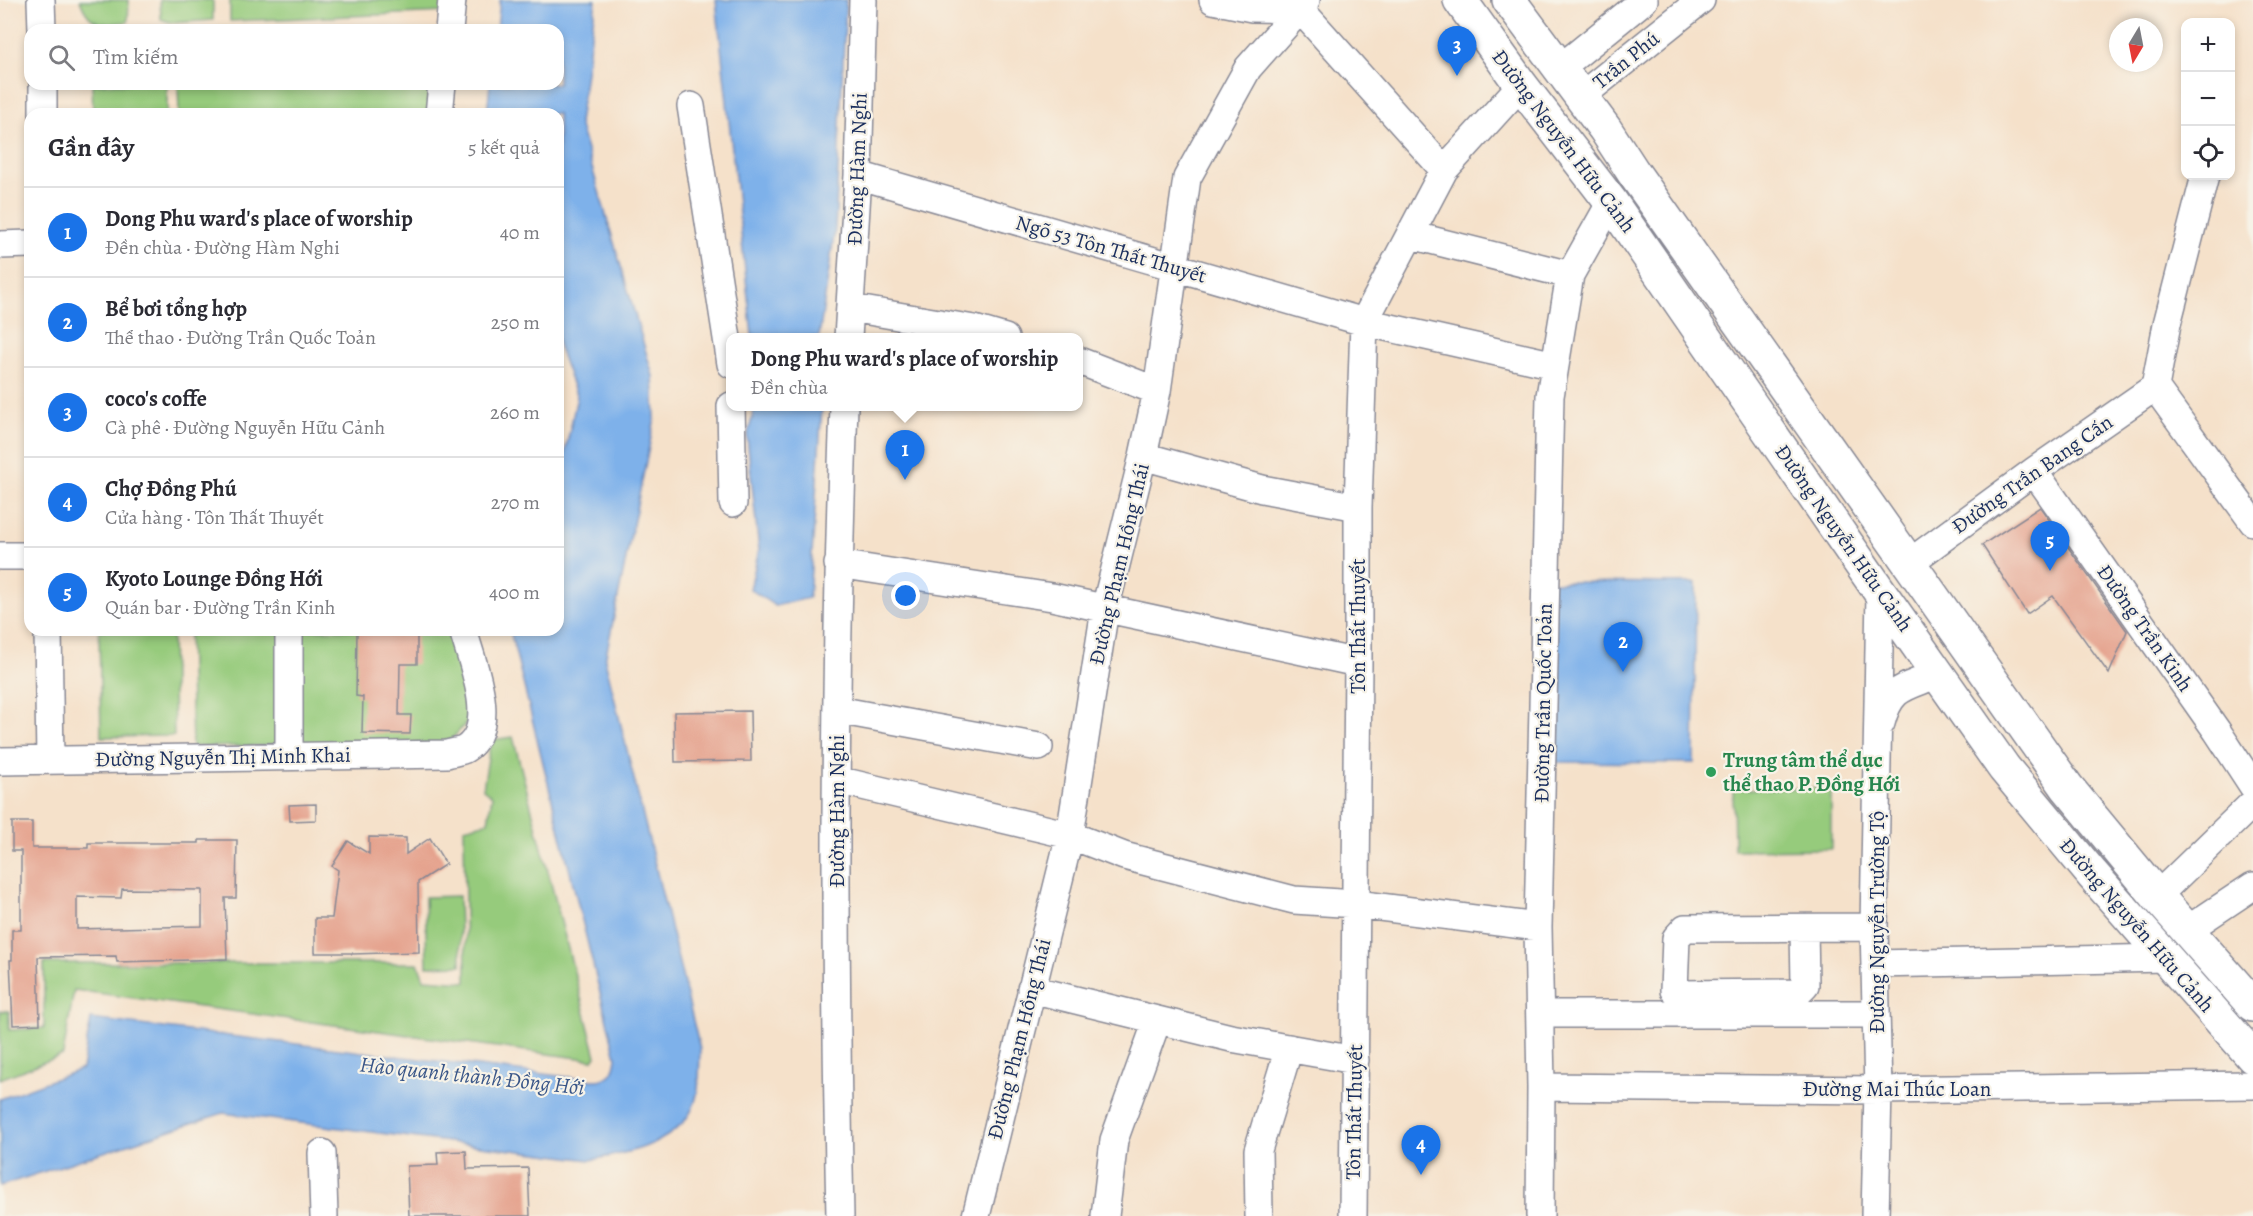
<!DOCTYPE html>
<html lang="vi">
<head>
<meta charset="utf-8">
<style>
	:root { --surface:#fff; --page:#f7f7f7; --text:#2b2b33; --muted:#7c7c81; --line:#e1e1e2; --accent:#1a73e8 }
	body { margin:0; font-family:Alegreya,serif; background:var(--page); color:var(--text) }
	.controls { position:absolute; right:18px; top:18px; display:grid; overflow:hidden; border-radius:12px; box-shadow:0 3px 9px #0003 }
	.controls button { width:54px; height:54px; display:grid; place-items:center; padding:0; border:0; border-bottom:2px solid var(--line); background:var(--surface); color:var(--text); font:30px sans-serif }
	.compass { position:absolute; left:2109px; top:18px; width:54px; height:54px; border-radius:50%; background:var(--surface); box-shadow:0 3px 9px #0003; rotate:190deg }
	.you { position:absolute; left:906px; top:596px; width:21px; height:21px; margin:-15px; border:4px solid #fff; border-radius:50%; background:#1a73e8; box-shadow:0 0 0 9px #1a73e833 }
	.badge { display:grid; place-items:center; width:39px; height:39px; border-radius:50%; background:var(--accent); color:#fff; font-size:20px; font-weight:700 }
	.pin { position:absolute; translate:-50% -50px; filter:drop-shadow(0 2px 3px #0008) }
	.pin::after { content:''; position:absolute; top:32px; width:21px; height:18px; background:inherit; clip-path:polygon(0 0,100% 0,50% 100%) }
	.popup { position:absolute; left:726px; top:333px; width:357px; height:78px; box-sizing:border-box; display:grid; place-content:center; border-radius:12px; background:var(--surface); filter:drop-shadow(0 2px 4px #0005); font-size:20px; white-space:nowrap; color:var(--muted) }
	.popup b { font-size:22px; color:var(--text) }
	.popup::after { content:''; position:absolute; left:50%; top:100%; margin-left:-12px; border:12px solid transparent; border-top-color:var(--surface) }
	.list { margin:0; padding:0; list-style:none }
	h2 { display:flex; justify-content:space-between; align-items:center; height:78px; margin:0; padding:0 24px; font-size:26px }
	h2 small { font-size:20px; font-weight:400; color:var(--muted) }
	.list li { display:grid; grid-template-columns:39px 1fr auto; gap:18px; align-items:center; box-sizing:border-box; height:90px; padding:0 24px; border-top:2px solid var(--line) }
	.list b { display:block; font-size:22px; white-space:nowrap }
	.list p { margin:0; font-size:20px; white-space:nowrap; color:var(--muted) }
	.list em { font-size:20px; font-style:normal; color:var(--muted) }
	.icon { flex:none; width:33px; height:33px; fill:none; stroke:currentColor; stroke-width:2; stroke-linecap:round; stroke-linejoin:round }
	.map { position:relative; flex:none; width:2253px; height:1216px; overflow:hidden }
	.search { position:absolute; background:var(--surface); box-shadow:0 3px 9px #0003; left:24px; top:24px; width:540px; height:66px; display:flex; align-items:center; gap:15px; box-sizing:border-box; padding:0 21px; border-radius:18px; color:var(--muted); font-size:22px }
	.panel { position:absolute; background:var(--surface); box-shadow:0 3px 9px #0003; left:24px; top:108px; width:540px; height:528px; border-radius:18px }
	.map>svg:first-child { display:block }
	.green { fill:#96cb7c; stroke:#587d6d; stroke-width:1.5 }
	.water { fill:#7eb1ea; stroke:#4c70a4; stroke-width:1.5 }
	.building { fill:#e5a38e; fill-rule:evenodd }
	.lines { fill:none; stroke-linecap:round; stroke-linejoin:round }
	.minor-casing { stroke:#888894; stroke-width:30 }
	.major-casing { stroke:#888894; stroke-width:36 }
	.minor { stroke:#fff; stroke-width:27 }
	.major { stroke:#fff; stroke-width:33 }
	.leisure-dot { fill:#2e9e5b; stroke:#f7f3e8; stroke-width:2 }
	.labels { text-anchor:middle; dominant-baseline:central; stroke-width:4.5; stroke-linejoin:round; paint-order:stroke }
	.street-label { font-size:21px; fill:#1b2f5e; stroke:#f7f3e8 }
	.leisure-label { font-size:21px; font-weight:bold; fill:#27864d; stroke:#f7f3e8; text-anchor:start }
	.water-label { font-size:22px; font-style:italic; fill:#395688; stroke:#f7f3e8 }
</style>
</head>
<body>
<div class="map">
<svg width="2253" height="1216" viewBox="0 0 2253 1216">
	<rect width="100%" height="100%" fill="#f7f3e8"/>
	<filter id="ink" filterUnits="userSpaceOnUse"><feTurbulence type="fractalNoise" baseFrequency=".0167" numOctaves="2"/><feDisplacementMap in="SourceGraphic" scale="12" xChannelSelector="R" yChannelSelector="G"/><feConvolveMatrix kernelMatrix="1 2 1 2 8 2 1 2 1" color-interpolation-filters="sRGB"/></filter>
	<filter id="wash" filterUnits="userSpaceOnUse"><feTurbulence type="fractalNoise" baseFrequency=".008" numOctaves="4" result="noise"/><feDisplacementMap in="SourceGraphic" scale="24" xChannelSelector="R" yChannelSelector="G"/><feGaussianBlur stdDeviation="1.35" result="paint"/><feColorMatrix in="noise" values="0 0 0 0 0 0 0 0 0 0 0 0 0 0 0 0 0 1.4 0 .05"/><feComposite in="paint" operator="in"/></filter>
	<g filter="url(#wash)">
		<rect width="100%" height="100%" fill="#f5e1ca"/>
		<path class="green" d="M 80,0 L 129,0 L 128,22 C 103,25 89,27 80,0 Z
			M 160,0 L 213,0 L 213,20 L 172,23 L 161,19 Z
			M 230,0 L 449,0 L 447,12 L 230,21 Z
			M 92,84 L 167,84 L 167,114 L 93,114 Z
			M 178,84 L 434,84 L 431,114 L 179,114 Z
			M 99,630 L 172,630 L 174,736 L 101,737 Z
			M 189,630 L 456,630 L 477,701 L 471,718 L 448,743 L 192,747 Z
			M 513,737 L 596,1056 L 593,1060 L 74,990 L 63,1055 L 0,1079 L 0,1011 L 9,1011 L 9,1030 L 44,1028 L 44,963 L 418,963 L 424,979 L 466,982 L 464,828 L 488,822 L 492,796 L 483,789 L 491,740 Z
			M 1831,788 L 1831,849 L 1734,850 L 1733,789 Z
			M 459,896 L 461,965 L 427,966 L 425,897 Z"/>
		<path class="water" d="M 500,0 L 596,0 L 579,123 L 653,376 L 655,418 L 605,660 L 700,1049 C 699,1069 701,1095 690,1113 C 670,1146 624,1154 590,1160 L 223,1113 L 0,1186 L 0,1099 L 82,1069 L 91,1019 L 592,1080 C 609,1081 615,1072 616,1057 L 510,630 L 558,630 L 558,485 L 577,397 L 558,345 L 558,114 L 487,114 L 490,84 L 558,84 L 558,30 L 497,30 Z
			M 716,0 L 846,0 L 835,229 L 819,337 L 773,338 L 752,335 Z
			M 755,407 L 822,407 L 809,598 L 775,606 L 750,589 L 759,550 L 747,437 Z
			M 1551,582 L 1696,583 L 1694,763 L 1549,762 Z"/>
		<g id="blocks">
			<path class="building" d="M 2040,507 L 2127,631 L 2109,674 L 2053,596 L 2027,614 L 1982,545 Z
				M 357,630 L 417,631 L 417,664 L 400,664 L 399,715 L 411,715 L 410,734 L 362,733 L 363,697 L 356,696 Z
				M 750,711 L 751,761 L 675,762 L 674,712 Z
				M 316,804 L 316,820 L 290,821 L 289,805 Z
				M 12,822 L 32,822 L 32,848 L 88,848 L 88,843 L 199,843 L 199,840 L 237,840 L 236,898 L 225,898 L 227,959 L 117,962 L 116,956 L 38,957 L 40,1024 L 13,1025 L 10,960 L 12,960 L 12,930 L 21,930 L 21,851 L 12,851 ZM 122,889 L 202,890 L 202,926 L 77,929 L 77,897 L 121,898 Z
				M 369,837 L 406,838 L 406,854 L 430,838 L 446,864 L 418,882 L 419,952 L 352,954 L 352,953 L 315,953 L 315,918 L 332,918 L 338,870 L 332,866 L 348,841 L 369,854 Z
				M 466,1151 L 467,1169 L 528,1168 L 530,1216 L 409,1216 L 407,1166 L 438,1165 L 437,1152 Z"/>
		</g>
	</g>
	<g filter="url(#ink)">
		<use href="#blocks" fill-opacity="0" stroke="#888894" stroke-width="1.5"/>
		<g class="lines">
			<g class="minor-casing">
				<path id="minor" d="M 41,0 L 42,30
					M 1213,0 L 1252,8 L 1300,9
					M 1306,0 L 1300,9 L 1444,170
					M 449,30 L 452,0
					M 1559,69 L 1644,0
					M 43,84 L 43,114
					M 1580,97 L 1701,0
					M 691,106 L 731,364
					M 439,114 L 442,84
					M 858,175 L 1364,322 L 1555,365
					M 1411,235 L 1570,275
					M 0,245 L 30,244
					M 851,308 L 974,329 L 1005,338
					M 848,338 L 858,175 L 863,0
					M 1079,361 L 1157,391
					M 2155,387 L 2167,324 L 2205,176
					M 2155,387 L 2253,522
					M 731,406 L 733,503
					M 1143,456 L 1262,489 L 1358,507
					M 2034,471 L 2217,731 L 2253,786
					M 0,556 L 30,556
					M 1909,563 L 2034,471 L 2155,387
					M 838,564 L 1052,597 L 1358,663
					M 48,630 L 50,760
					M 837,710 L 1039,747
					M 1881,723 C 1891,685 1906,688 1938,674
					M 289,756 L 289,630
					M 0,761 L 447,754 C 452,752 460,752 465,749 C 500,727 471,660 463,630
					M 837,780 L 1070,835 L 1124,856 L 1294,900 L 1356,904 L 1538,927
					M 2157,896 L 2253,803
					M 1804,928 L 1805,985 L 1797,993 L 1680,994 L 1674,990 L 1676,938 L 1685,928 L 1874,927
					M 2187,930 L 2253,886
					M 1875,964 L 2166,958
					M 1031,989 L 1231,1038 L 1355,1060
					M 1540,1014 L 1876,1014
					M 1541,1087 L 1878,1090 L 2253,1085
					M 322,1153 L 324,1216
					M 840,1216 C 834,946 834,676 844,406
					M 976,1216 L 1070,835 L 1105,609 L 1143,456 L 1157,391 L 1187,178 L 1248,68 L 1300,9
					M 1105,1216 L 1114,1140 L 1157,1021
					M 1259,1216 L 1258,1150 L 1289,1048
					M 1353,1216 L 1358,663 L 1358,507 L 1364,322 L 1444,170 L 1521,85
					M 1540,1216 L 1541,1087 L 1538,927 L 1550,396 L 1570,275 L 1611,202
					M 1875,1216 L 1878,1090 L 1874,927 L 1880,592"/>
			</g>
			<g class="major-casing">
				<path id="major" d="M 1460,0 L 1521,85 L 1611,202 L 1880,592 L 2004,768 L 2092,874 L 2253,1057
					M 1509,0 L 1605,129 L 1633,172 L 2067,787 L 2157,896 L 2253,1005"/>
			</g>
			<use href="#minor" class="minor"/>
			<use href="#major" class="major"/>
		</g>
	</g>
	<circle class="leisure-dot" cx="1711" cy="772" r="6"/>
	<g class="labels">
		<g class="street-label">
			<text transform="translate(1626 60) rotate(-39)">Trần Phú</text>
			<text transform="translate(1564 141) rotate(53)">Đường Nguyễn Hữu Cảnh</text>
			<text transform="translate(857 169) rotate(-88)">Đường Hàm Nghi</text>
			<text transform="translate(1111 249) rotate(16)">Ngõ 53 Tôn Thất Thuyết</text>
			<text transform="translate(2032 474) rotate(-35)">Đường Trần Bang Cấn</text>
			<text transform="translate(1844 538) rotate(55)">Đường Nguyễn Hữu Cảnh</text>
			<text transform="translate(1119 564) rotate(-77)">Đường Phạm Hồng Thái</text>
			<text transform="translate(1358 626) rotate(-90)">Tôn Thất Thuyết</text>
			<text transform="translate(2145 628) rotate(55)">Đường Trần Kinh</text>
			<text transform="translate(1543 703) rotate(-89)">Đường Trần Quốc Toản</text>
			<text transform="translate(223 757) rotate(-1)">Đường Nguyễn Thị Minh Khai</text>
			<text transform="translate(837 811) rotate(-90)">Đường Hàm Nghi</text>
			<text transform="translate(1877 922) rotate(-90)">Đường Nguyễn Trường Tộ</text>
			<text transform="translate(2137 925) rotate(49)">Đường Nguyễn Hữu Cảnh</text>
			<text transform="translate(1019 1039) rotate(-76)">Đường Phạm Hồng Thái</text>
			<text x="1897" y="1089">Đường Mai Thúc Loan</text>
			<text transform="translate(1354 1112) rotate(-89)">Tôn Thất Thuyết</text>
		</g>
		<g class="leisure-label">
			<text x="1723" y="760">Trung tâm thể dục<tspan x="1723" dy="24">thể thao P. Đồng Hới</tspan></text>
		</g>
		<g class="water-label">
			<text transform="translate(472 1076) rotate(6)">Hào quanh thành Đồng Hới</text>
		</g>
	</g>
</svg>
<div class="controls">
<button>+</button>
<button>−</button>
<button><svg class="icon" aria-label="locate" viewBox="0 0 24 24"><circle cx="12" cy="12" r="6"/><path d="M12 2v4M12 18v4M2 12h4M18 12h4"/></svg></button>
</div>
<svg class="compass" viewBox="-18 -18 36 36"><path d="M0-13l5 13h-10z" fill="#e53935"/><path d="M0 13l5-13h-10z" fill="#7c7c81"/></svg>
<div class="you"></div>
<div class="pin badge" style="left:905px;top:480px">1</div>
<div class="popup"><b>Dong Phu ward's place of worship</b>Đền chùa</div>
<div class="pin badge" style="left:1623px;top:672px">2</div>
<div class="pin badge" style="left:1457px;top:76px">3</div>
<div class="pin badge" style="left:1421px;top:1175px">4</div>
<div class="pin badge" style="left:2050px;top:571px">5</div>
<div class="search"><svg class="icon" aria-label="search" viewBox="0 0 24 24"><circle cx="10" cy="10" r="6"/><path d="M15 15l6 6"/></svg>Tìm kiếm</div>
<section class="panel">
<h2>Gần đây<small>5 kết quả</small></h2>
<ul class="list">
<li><span class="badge">1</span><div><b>Dong Phu ward's place of worship</b><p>Đền chùa · Đường Hàm Nghi</p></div><em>40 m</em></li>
<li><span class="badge">2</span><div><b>Bể bơi tổng hợp</b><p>Thể thao · Đường Trần Quốc Toản</p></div><em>250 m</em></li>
<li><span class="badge">3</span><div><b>coco's coffe</b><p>Cà phê · Đường Nguyễn Hữu Cảnh</p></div><em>260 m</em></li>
<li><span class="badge">4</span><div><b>Chợ Đồng Phú</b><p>Cửa hàng · Tôn Thất Thuyết</p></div><em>270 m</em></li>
<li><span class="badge">5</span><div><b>Kyoto Lounge Đồng Hới</b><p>Quán bar · Đường Trần Kinh</p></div><em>400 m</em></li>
</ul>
</section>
</div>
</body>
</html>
